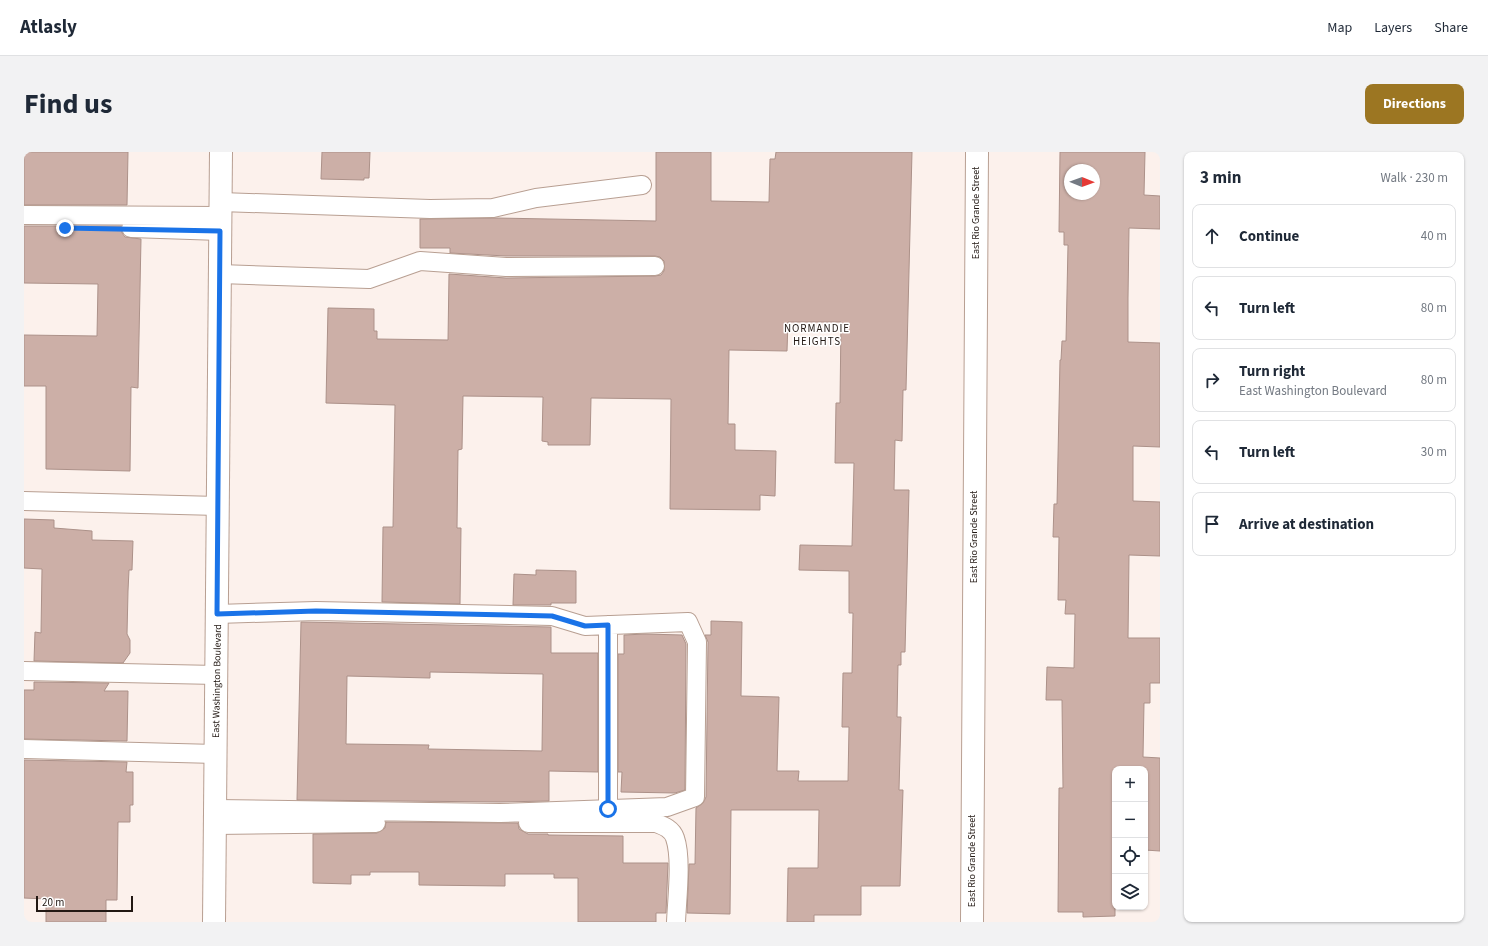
<!DOCTYPE html>
<html lang="en">
<head>
<meta charset="utf-8">
<style>
	:root { --surface:#fff; --page:#f2f2f3; --text:#1f2937; --muted:#747a83; --line:#e0e1e3; --accent:#9c7622 }
	body { margin:0; font-family:"Source Sans 3",sans-serif; background:var(--page); color:var(--text) }
	.controls { position:absolute; right:12px; bottom:12px; display:grid; overflow:hidden; border-radius:8px; box-shadow:0 1px 3px #0004 }
	.controls button { width:36px; height:36px; display:grid; place-items:center; padding:0; border:0; border-bottom:1px solid var(--line); background:var(--surface); color:var(--text); font:20px sans-serif }
	.compass { position:absolute; left:1040px; top:12px; width:36px; height:36px; border-radius:50%; background:var(--surface); box-shadow:0 1px 3px #0004; rotate:91deg }
	.scale { position:absolute; left:12px; bottom:10px; width:97px; box-sizing:border-box; padding-left:4px; border:2px solid #221813; border-top:0; font-size:11px; line-height:14px; white-space:nowrap; color:#221813; -webkit-text-stroke:3px #fff; paint-order:stroke }
	.stop { position:absolute; width:12px; height:12px; margin:-9px; border:3px solid #1a73e8; border-radius:50%; background:#fff }
	.stop.end { background:#1a73e8; border-color:#fff; box-shadow:0 1px 4px #0008 }
	.list { margin:0; padding:0; list-style:none }
	h2 { display:flex; justify-content:space-between; align-items:center; height:52px; margin:0; padding:0 16px; font-size:17px }
	h2 small { font-size:13px; font-weight:400; color:var(--muted) }
	.list li { display:grid; grid-template-columns:26px 1fr auto; gap:12px; align-items:center; box-sizing:border-box; height:64px; margin:0 8px 8px; padding:0 8px; border:1px solid var(--line); border-radius:8px }
	.list b { display:block; font-size:15px; white-space:nowrap }
	.list p { margin:0; font-size:13px; white-space:nowrap; color:var(--muted) }
	.list em { font-size:13px; font-style:normal; color:var(--muted) }
	.icon { flex:none; width:22px; height:22px; fill:none; stroke:currentColor; stroke-width:2; stroke-linecap:round; stroke-linejoin:round }
	.map { position:relative; flex:none; width:1136px; height:770px; overflow:hidden; border-radius:8px }
	header { display:flex; align-items:center; gap:24px; box-sizing:border-box; height:56px; padding:0 20px; background:var(--surface); border-bottom:1px solid var(--line) }
	header strong { font-size:19px }
	nav { display:flex; gap:22px; margin-inline-start:auto; font-size:14px }
	.intro { display:flex; align-items:center; justify-content:space-between; box-sizing:border-box; height:96px; padding:0 24px }
	h1 { margin:0; font-size:28px }
	.button { padding:10px 18px; border-radius:8px; background:var(--accent); color:#fff; font-size:14px; font-weight:700 }
	main { display:flex; gap:24px; padding:0 24px }
	aside { flex:1; background:var(--surface); border-radius:8px; box-shadow:0 1px 3px #0004 }
	.map>svg:first-child { display:block }
	.building { fill:#ccafa7; stroke:#ac9189; fill-rule:evenodd }
	.lines { fill:none; stroke-linecap:round; stroke-linejoin:round }
	.lane-casing { stroke:#b89f92; stroke-width:20 }
	.street-casing { stroke:#b89f92; stroke-width:24 }
	.secondary-casing { stroke:#b89f92; stroke-width:24 }
	.lane { stroke:#fff; stroke-width:18 }
	.street { stroke:#fff; stroke-width:22 }
	.secondary { stroke:#fff; stroke-width:22 }
	.route { stroke:#1a73e8; stroke-width:5 }
	.labels { text-anchor:middle; dominant-baseline:central; stroke-width:3; stroke-linejoin:round; paint-order:stroke }
	.street-label { font-size:10px; fill:#221813; stroke:#fff }
	.neighbourhood-label { font-size:11px; letter-spacing:1px; fill:#221813; stroke:#fff }
</style>
</head>
<body>
<header>
<strong>Atlasly</strong>
<nav><a>Map</a><a>Layers</a><a>Share</a></nav>
</header>
<div class="intro"><h1>Find us</h1><a class="button">Directions</a></div>
<main>
<div class="map">
<svg width="1136" height="770" viewBox="0 0 1136 770">
	<rect width="100%" height="100%" fill="#fcf1ec"/>
	<path class="building" d="M 0,0 L 104,0 L 103,53 L 0,53 Z
		M 298,0 L 346,0 L 345,26 L 340,26 L 340,28 L 297,27 Z
		M 632,0 L 687,0 L 687,49 L 745,50 L 746,7 L 751,7 L 752,0 L 888,0 L 882,238 L 879,238 L 878,289 L 871,288 L 870,338 L 885,338 L 881,500 L 877,500 L 877,513 L 874,513 L 873,565 L 877,565 L 875,638 L 879,638 L 876,734 L 837,734 L 837,763 L 790,763 L 790,770 L 763,770 L 764,716 L 794,716 L 795,658 L 707,658 L 706,762 L 663,761 L 665,712 L 671,712 L 672,656 L 679,651 L 682,645 L 684,490 L 681,483 L 687,483 L 687,469 L 718,470 L 717,544 L 755,545 L 753,619 L 775,619 L 774,629 L 824,629 L 825,575 L 818,575 L 819,521 L 828,521 L 829,461 L 825,461 L 825,419 L 775,418 L 776,393 L 828,394 L 830,311 L 811,311 L 812,251 L 816,251 L 817,170 L 764,170 L 763,199 L 705,198 L 704,272 L 711,272 L 711,298 L 752,299 L 751,344 L 736,343 L 736,358 L 646,357 L 647,247 L 567,246 L 566,293 L 524,293 L 524,290 L 518,289 L 519,245 L 439,244 L 438,297 L 434,298 L 433,376 L 437,376 L 436,452 L 358,450 L 359,375 L 369,375 L 371,253 L 302,251 L 304,156 L 350,157 L 350,179 L 353,179 L 353,187 L 424,188 L 425,122 L 482,126 L 631,124 L 637,123 L 640,119 L 640,109 L 636,105 L 631,104 L 482,104 L 426,101 L 426,96 L 396,96 L 396,67 L 472,66 L 632,69 Z
		M 1036,0 L 1121,0 L 1120,43 L 1136,44 L 1136,77 L 1105,76 L 1104,146 L 1104,190 L 1136,191 L 1136,295 L 1109,294 L 1109,349 L 1136,350 L 1136,404 L 1105,403 L 1104,486 L 1136,486 L 1136,531 L 1126,531 L 1126,551 L 1120,551 L 1119,605 L 1136,606 L 1136,699 L 1121,698 L 1121,617 L 1091,617 L 1091,764 L 1059,765 L 1059,760 L 1034,760 L 1035,636 L 1039,636 L 1038,548 L 1022,548 L 1023,515 L 1050,516 L 1051,462 L 1041,462 L 1042,448 L 1034,448 L 1035,385 L 1029,385 L 1030,352 L 1033,352 L 1036,208 L 1037,208 L 1038,189 L 1042,189 L 1044,93 L 1040,93 L 1040,80 L 1035,80 ZM 1046,18 L 1070,18 L 1070,42 L 1046,42 Z
		M 0,74 L 97,74 L 98,81 L 101,85 L 117,87 L 114,236 L 107,235 L 106,319 L 22,317 L 22,234 L 0,234 L 0,183 L 73,184 L 74,132 L 0,131 Z
		M 0,367 L 30,368 L 30,376 L 68,379 L 68,388 L 109,389 L 108,418 L 105,418 L 104,439 L 103,482 L 106,488 L 106,501 L 99,511 L 10,509 L 11,480 L 17,481 L 18,417 L 0,416 Z
		M 512,418 L 552,419 L 552,451 L 527,451 L 527,453 L 489,453 L 490,422 L 512,423 Z
		M 277,470 L 527,475 L 527,501 L 574,501 L 574,620 L 525,619 L 525,649 L 476,650 L 273,648 ZM 406,520 L 519,522 L 518,599 L 404,597 L 405,593 L 322,592 L 323,524 L 406,526 Z
		M 621,482 L 658,483 L 662,492 L 661,638 L 651,641 L 597,640 L 598,620 L 594,620 L 594,502 L 600,502 L 600,483 Z
		M 10,530 L 85,531 L 80,539 L 104,539 L 103,589 L 0,587 L 0,538 L 10,538 Z
		M 0,608 L 103,610 L 102,620 L 109,620 L 109,653 L 106,653 L 106,670 L 94,670 L 93,748 L 82,748 L 82,770 L 22,770 L 22,747 L 0,746 Z
		M 362,670 L 494,671 L 495,677 L 504,682 L 524,682 L 524,683 L 599,684 L 599,711 L 644,711 L 642,761 L 632,761 L 632,770 L 554,770 L 554,726 L 530,726 L 530,722 L 481,722 L 481,734 L 395,733 L 395,720 L 346,720 L 346,723 L 327,723 L 327,732 L 289,731 L 289,682 L 353,681 L 361,676 Z"/>
	<g class="lines">
		<g class="lane-casing">
			<path id="lane" d="M 197,50 L 406,57 L 469,56 L 512,46 L 618,33
				M 0,63 L 196,64
				M 107,76 L 196,79
				M 196,122 L 345,127 L 396,109 L 482,115 L 631,114
				M 0,349 L 194,354
				M 0,519 L 193,523
				M 0,597 L 192,602
				M 192,657 L 476,661 L 643,655 L 671,645 L 673,490 L 664,470 L 561,474 L 528,464 L 292,459 L 193,462
				M 584,657 L 584,473
				M 504,671 L 632,671 C 640,674 648,677 651,686 C 658,706 653,747 652,770
				M 191,673 L 352,671"/>
		</g>
		<g class="street-casing">
			<path id="street" d="M 948,770 L 953,0"/>
		</g>
		<g class="secondary-casing">
			<path id="secondary" d="M 190,770 L 197,0"/>
		</g>
		<use href="#lane" class="lane"/>
		<use href="#street" class="street"/>
		<use href="#secondary" class="secondary"/>
	</g>
	<g class="lines">
		<path class="route" d="M 41,76 L 196,79 L 193,462 L 292,459 L 528,464 L 561,474 L 584,473 L 584,657"/>
	</g>
	<g class="labels">
		<g class="street-label">
			<text transform="translate(952 61) rotate(-90)">East Rio Grande Street</text>
			<text transform="translate(950 385) rotate(-90)">East Rio Grande Street</text>
			<text transform="translate(193 529) rotate(-89)">East Washington Boulevard</text>
			<text transform="translate(948 709) rotate(-90)">East Rio Grande Street</text>
		</g>
		<g class="neighbourhood-label">
			<text x="793" y="176">NORMANDIE<tspan x="793" dy="13">HEIGHTS</tspan></text>
		</g>
	</g>
</svg>
<div class="controls">
<button>+</button>
<button>−</button>
<button><svg class="icon" aria-label="locate" viewBox="0 0 24 24"><circle cx="12" cy="12" r="6"/><path d="M12 2v4M12 18v4M2 12h4M18 12h4"/></svg></button>
<button><svg class="icon" aria-label="layers" viewBox="0 0 24 24"><path d="M12 4l9 5-9 5-9-5zM3 14l9 5 9-5"/></svg></button>
</div>
<svg class="compass" viewBox="-18 -18 36 36"><path d="M0-13l5 13h-10z" fill="#e53935"/><path d="M0 13l5-13h-10z" fill="#747a83"/></svg>
<div class="scale">20 m</div>
<div class="stop" style="left:584px;top:657px"></div>
<div class="stop end" style="left:41px;top:76px"></div>
</div>
<aside>
<h2>3 min<small>Walk · 230 m</small></h2>
<ul class="list">
<li><svg class="icon" aria-label="ahead" viewBox="0 0 24 24"><path d="M12 20V5M6 11l6-6 6 6"/></svg><div><b>Continue</b></div><em>40 m</em></li>
<li><svg class="icon" aria-label="left" viewBox="0 0 24 24"><path d="M17 20v-9H6M10 6l-5 5 5 5"/></svg><div><b>Turn left</b></div><em>80 m</em></li>
<li><svg class="icon" aria-label="right" viewBox="0 0 24 24"><path d="M7 20v-9h11M14 6l5 5-5 5"/></svg><div><b>Turn right</b><p>East Washington Boulevard</p></div><em>80 m</em></li>
<li><svg class="icon" aria-label="left" viewBox="0 0 24 24"><path d="M17 20v-9H6M10 6l-5 5 5 5"/></svg><div><b>Turn left</b></div><em>30 m</em></li>
<li><svg class="icon" aria-label="arrive" viewBox="0 0 24 24"><path d="M6 21V4h12l-3 4 3 4H6"/></svg><div><b>Arrive at destination</b></div></li>
</ul>
</aside>
</main>
</body>
</html>
